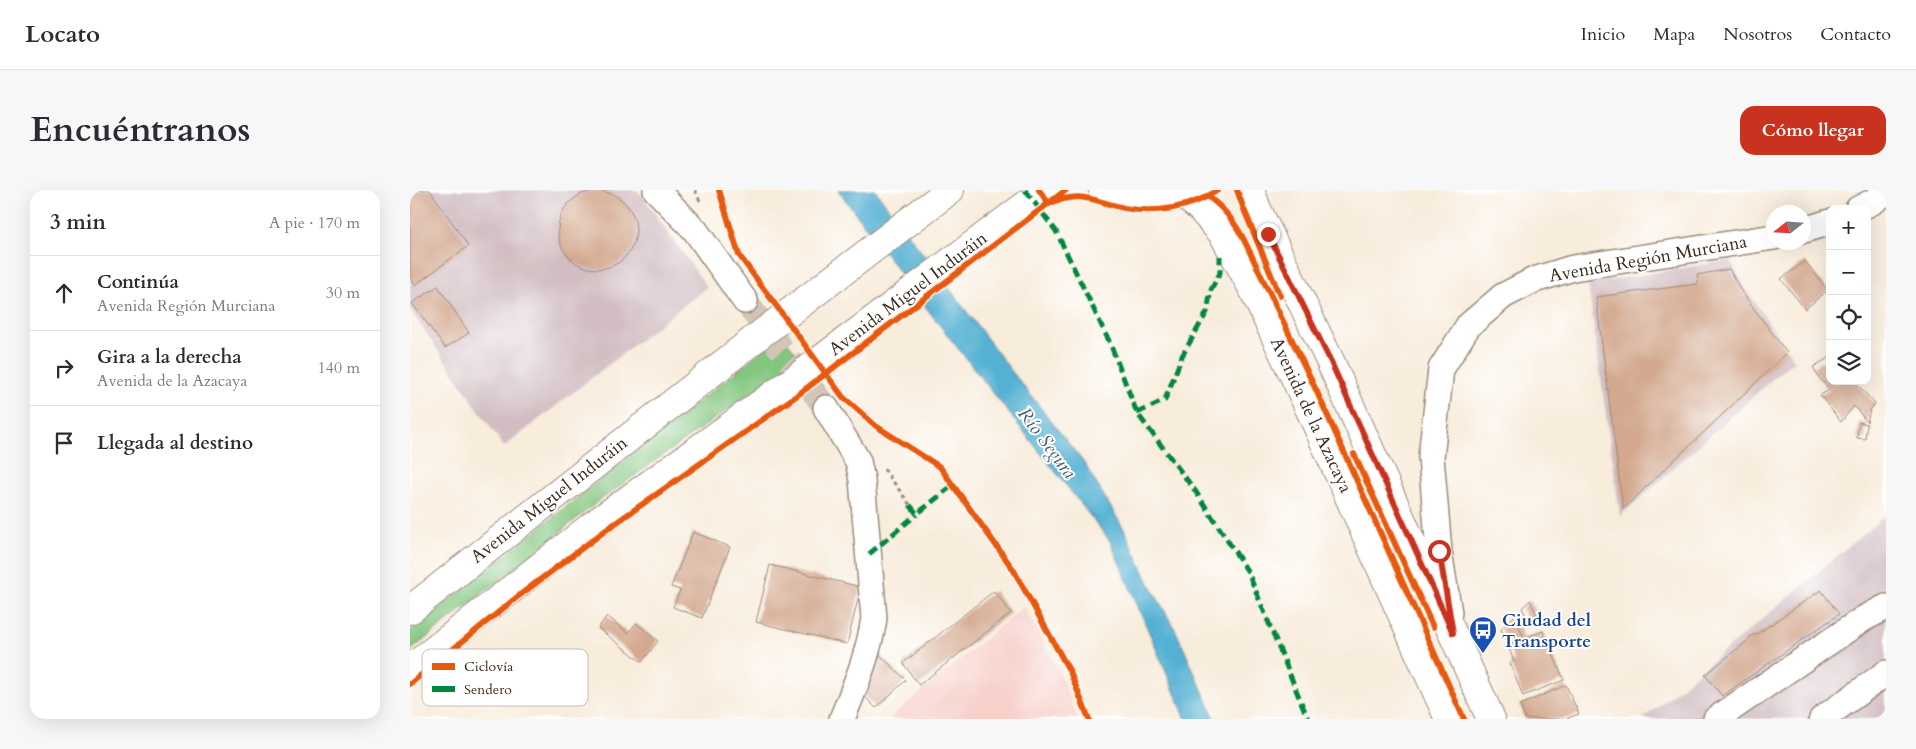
<!DOCTYPE html>
<html lang="es">
<head>
<meta charset="utf-8">
<style>
	:root { --surface:#fff; --page:#f7f7f7; --text:#2b2b33; --muted:#7c7c81; --line:#e1e1e2; --accent:#c8321e }
	body { margin:0; font-family:Cardo,serif; background:var(--page); color:var(--text) }
	.controls { position:absolute; right:15px; top:15px; display:grid; overflow:hidden; border-radius:10px; box-shadow:0 5px 20px #0002 }
	.controls button { width:45px; height:45px; display:grid; place-items:center; padding:0; border:0; border-bottom:1px solid var(--line); background:var(--surface); color:var(--text); font:25px sans-serif }
	.compass { position:absolute; left:1356px; top:15px; width:45px; height:45px; border-radius:50%; background:var(--surface); box-shadow:0 5px 20px #0002; rotate:253deg }
	.stop { position:absolute; width:15px; height:15px; margin:-11px; border:4px solid #c8321e; border-radius:50%; background:#fff }
	.stop.end { background:#c8321e; border-color:#fff; box-shadow:0 1px 5px #0008 }
	.list { margin:0; padding:0; list-style:none }
	h2 { display:flex; justify-content:space-between; align-items:center; height:65px; margin:0; padding:0 20px; font-size:21px }
	h2 small { font-size:16px; font-weight:400; color:var(--muted) }
	.list li { display:grid; grid-template-columns:32px 1fr auto; gap:15px; align-items:center; box-sizing:border-box; height:75px; padding:0 20px; border-top:1px solid var(--line) }
	.list b { display:block; font-size:19px; white-space:nowrap }
	.list p { margin:0; font-size:16px; white-space:nowrap; color:var(--muted) }
	.list em { font-size:16px; font-style:normal; color:var(--muted) }
	.icon { flex:none; width:28px; height:28px; fill:none; stroke:currentColor; stroke-width:2; stroke-linecap:round; stroke-linejoin:round }
	.map { position:relative; flex:none; width:1476px; height:529px; overflow:hidden; border-radius:15px }
	header { display:flex; align-items:center; gap:30px; box-sizing:border-box; height:70px; padding:0 25px; background:var(--surface); border-bottom:1px solid var(--line) }
	header strong { font-size:24px }
	nav { display:flex; gap:28px; margin-inline-start:auto; font-size:18px }
	.intro { display:flex; align-items:center; justify-content:space-between; box-sizing:border-box; height:120px; padding:0 30px }
	h1 { margin:0; font-size:35px }
	.button { padding:12px 22px; border-radius:15px; background:var(--accent); color:#fff; font-size:18px; font-weight:700 }
	main { display:flex; gap:30px; padding:0 30px }
	aside { flex:1; background:var(--surface); border-radius:15px; box-shadow:0 5px 20px #0002 }
	.map>svg:first-child { display:block }
	.built { fill:#f7d0ca }
	.industrial { fill:#d2bec2 }
	.green { fill:#83c67f; stroke:#5f784e }
	.water { fill:#55b1d3; stroke:#486e78 }
	.building { fill:#d3a88e }
	.lines { fill:none; stroke-linecap:round; stroke-linejoin:round }
	.minor-tunnel { stroke:#d2c5b5; stroke-width:25; stroke-dasharray:25 12; stroke-linecap:butt }
	.minor-casing { stroke:#9a8b7c; stroke-width:28 }
	.major-casing { stroke:#9a8b7c; stroke-width:30 }
	.path { stroke:#9a8b7c; stroke-width:3; stroke-dasharray:4 4; stroke-linecap:butt }
	.minor { stroke:#fff; stroke-width:25 }
	.major { stroke:#fff; stroke-width:28 }
	.quiet { stroke:#00873e; stroke-width:5; stroke-dasharray:10 5; stroke-linecap:butt }
	.cycleway-casing { stroke:#fff; stroke-width:9 }
	.cycleway { stroke:#e8590c; stroke-width:6 }
	.route { stroke:#c8321e; stroke-width:6 }
	.labels { text-anchor:middle; dominant-baseline:central; stroke-width:4; stroke-linejoin:round; paint-order:stroke }
	.street-label { font-size:18px; fill:#3b2a1e; stroke:#fff }
	.transit-label { font-size:18px; font-weight:bold; fill:#164399; stroke:#fff; text-anchor:start }
	.water-label { font-size:19px; font-style:italic; fill:#456066; stroke:#fff }
	.key { fill:#fff; stroke:#c4bfbc; stroke-width:1 }
	.key-label { font-size:14px; fill:#3b2a1e }
</style>
</head>
<body>
<header>
<strong>Locato</strong>
<nav><a>Inicio</a><a>Mapa</a><a>Nosotros</a><a>Contacto</a></nav>
</header>
<div class="intro"><h1>Encuéntranos</h1><a class="button">Cómo llegar</a></div>
<main>
<aside>
<h2>3 min<small>A pie · 170 m</small></h2>
<ul class="list">
<li><svg class="icon" aria-label="ahead" viewBox="0 0 24 24"><path d="M12 20V5M6 11l6-6 6 6"/></svg><div><b>Continúa</b><p>Avenida Región Murciana</p></div><em>30 m</em></li>
<li><svg class="icon" aria-label="right" viewBox="0 0 24 24"><path d="M7 20v-9h11M14 6l5 5-5 5"/></svg><div><b>Gira a la derecha</b><p>Avenida de la Azacaya</p></div><em>140 m</em></li>
<li><svg class="icon" aria-label="arrive" viewBox="0 0 24 24"><path d="M6 21V4h12l-3 4 3 4H6"/></svg><div><b>Llegada al destino</b></div></li>
</ul>
</aside>
<div class="map">
<svg width="1476" height="529" viewBox="0 0 1476 529">
	<rect width="100%" height="100%" fill="#fff"/>
	<filter id="ink" filterUnits="userSpaceOnUse"><feTurbulence type="fractalNoise" baseFrequency=".02" numOctaves="2"/><feDisplacementMap in="SourceGraphic" scale="10" xChannelSelector="R" yChannelSelector="G"/><feConvolveMatrix kernelMatrix="1 2 1 2 8 2 1 2 1" color-interpolation-filters="sRGB"/></filter>
	<filter id="wash" filterUnits="userSpaceOnUse"><feTurbulence type="fractalNoise" baseFrequency=".0096" numOctaves="4" result="noise"/><feDisplacementMap in="SourceGraphic" scale="20" xChannelSelector="R" yChannelSelector="G"/><feGaussianBlur stdDeviation="1.12" result="paint"/><feColorMatrix in="noise" values="0 0 0 0 0 0 0 0 0 0 0 0 0 0 0 0 0 1.4 0 .05"/><feComposite in="paint" operator="in"/></filter>
	<g filter="url(#wash)">
		<rect width="100%" height="100%" fill="#f8ecdb"/>
		<path class="built" d="M 614,416 L 648,479 L 668,529 L 479,529 Z"/>
		<path class="industrial" d="M 0,0 L 228,0 L 297,97 L 94,257 L 0,119 Z
			M 1320,70 L 1335,98 L 1385,171 L 1378,175 L 1210,326 L 1178,94 Z
			M 1476,325 L 1476,529 L 1233,529 Z"/>
		<path class="green" d="M 372,145 L 390,168 L 190,310 L 0,461 L 0,441 Z"/>
		<path class="water" d="M 428,0 L 465,0 L 600,179 L 674,273 L 714,339 L 739,393 L 766,441 L 805,529 L 776,529 L 700,351 L 524,128 Z"/>
		<g id="blocks">
			<path class="building" d="M 0,0 L 20,0 L 58,56 L 5,95 L 0,87 Z
				M148 40a39 39 0 1 1 78 0a39 39 0 1 1-78 0Z
				M 1395,71 L 1418,100 L 1395,119 L 1371,89 Z
				M 1319,79 L 1331,101 L 1377,163 L 1213,319 L 1186,107 L 1288,94 L 1287,85 Z
				M 28,96 L 59,143 L 35,158 L 2,113 Z
				M 1420,167 L 1420,191 L 1444,191 L 1465,214 L 1460,220 L 1457,232 L 1444,216 L 1431,232 L 1410,205 L 1420,200 L 1409,188 L 1403,177 Z
				M 1449,232 L 1457,234 L 1455,249 L 1447,248 Z
				M 283,342 L 320,357 L 292,428 L 263,417 L 270,400 L 261,397 Z
				M 360,375 L 451,397 L 437,454 L 346,432 Z
				M 1411,400 L 1429,424 L 1312,506 L 1295,485 L 1337,451 L 1341,446 L 1347,444 Z
				M 584,401 L 601,423 L 509,495 L 493,473 Z
				M 1120,410 L 1128,428 L 1119,432 L 1112,418 Z
				M 197,426 L 218,443 L 226,433 L 248,451 L 232,472 L 188,438 Z
				M 1104,426 L 1114,448 L 1133,441 L 1154,490 L 1113,506 L 1100,473 L 1104,471 L 1091,439 Z
				M 467,462 L 496,490 L 466,518 L 453,505 Z
				M 1156,495 L 1169,524 L 1155,529 L 1115,529 L 1110,515 Z"/>
		</g>
	</g>
	<g filter="url(#ink)">
		<use href="#blocks" fill-opacity="0" stroke="#9a8b7c" stroke-width="1"/>
		<g class="lines">
			<path class="minor-tunnel" d="M 335,111 L 416,218"/>
			<g class="minor-casing">
				<path id="minor" d="M 246,0 L 285,40 L 335,111
					M 1448,19 L 1464,11 L 1476,2
					M 1394,40 L 1420,32
					M 416,218 L 448,271 L 452,290 L 464,428 C 459,464 445,496 432,529
					M 1039,423 L 1029,361 L 1021,267 L 1031,179 L 1058,136 L 1093,106 L 1124,90 L 1163,78 L 1364,47
					M 1306,529 L 1453,429 L 1476,417
					M 1412,529 L 1476,483"/>
			</g>
			<g class="major-casing">
				<path id="major" d="M 693,0 C 723,13 756,12 786,0
					M 840,0 L 847,19 L 920,171 L 1081,529
					M 774,5 L 790,18 L 813,44 L 842,97 L 895,209 L 1039,529
					M 0,420 L 347,147 L 540,0
					M 0,479 L 183,335 L 381,192 L 636,0"/>
			</g>
			<path class="path" d="M 285,0 L 290,11
				M 474,279 L 500,315"/>
			<use href="#minor" class="minor"/>
			<use href="#major" class="major"/>
			<path class="quiet" d="M 615,0 L 646,41 L 700,153 L 727,223 L 786,302 L 838,382 L 898,529
				M 727,223 L 755,210 L 772,166 L 797,122 L 801,100 L 810,83 L 810,66
				M 500,315 L 507,324 L 543,295
				M 459,364 L 507,324"/>
			<g class="cycleway-casing">
				<path id="cycleway" d="M 309,0 L 329,65 L 433,207 L 466,236 L 530,277 L 603,379 L 660,482 L 679,529
					M 629,0 L 639,14 C 671,0 683,11 714,18 C 745,24 782,18 808,0
					M 827,0 L 833,17 L 870,106
					M 797,6 C 815,18 827,35 836,54 L 907,202 L 1054,529
					M 944,264 L 1023,437
					M 0,494 L 106,408 L 200,337 L 389,204 L 656,0"/>
			</g>
			<use href="#cycleway" class="cycleway"/>
		</g>
	</g>
	<g class="lines" filter="url(#ink)">
		<path class="route" d="M 858,44 L 920,170 L 1043,443 L 1029,361"/>
	</g>
	<defs>
		<g id="bus-pin" transform="scale(1.4375)"><path d="M0 17L-7.5 6A9.5 9.5 0 1 1 7.5 6Z" fill="#1a4fb4" stroke="#fff"/><path d="M-5-6H5V4H4V6H2V4H-2V6H-4V4H-5ZM-3.5-4V0h7V-4ZM-3.5 1.2v1.5H-2V1.2ZM2 1.2v1.5H3.5V1.2Z" fill="#fff"/></g>
	</defs>
	<g fill-rule="evenodd">
		<use href="#bus-pin" x="1073" y="440"/>
	</g>
	<g class="labels">
		<g class="street-label">
			<text transform="translate(1238 69) rotate(-10)">Avenida Región Murciana</text>
			<text transform="translate(498 104) rotate(-37)">Avenida Miguel Induráin</text>
			<text transform="translate(901 225) rotate(65)">Avenida de la Azacaya</text>
			<text transform="translate(139 310) rotate(-38)">Avenida Miguel Induráin</text>
		</g>
		<g class="transit-label">
			<text x="1092" y="430">Ciudad del<tspan x="1092" dy="21">Transporte</tspan></text>
		</g>
		<g class="water-label">
			<text transform="translate(637 253) rotate(53)">Río Segura</text>
		</g>
	</g>
	<rect x="12" y="459" width="166" height="57" rx="8" class="key"/>
	<rect x="22" y="473" width="23" height="7" fill="#e8590c"/>
	<rect x="22" y="496" width="23" height="6" fill="#00873e"/>
	<g class="key-label">
		<text x="54" y="481">Ciclovía</text>
		<text x="54" y="504">Sendero</text>
	</g>
</svg>
<div class="controls">
<button>+</button>
<button>−</button>
<button><svg class="icon" aria-label="locate" viewBox="0 0 24 24"><circle cx="12" cy="12" r="6"/><path d="M12 2v4M12 18v4M2 12h4M18 12h4"/></svg></button>
<button><svg class="icon" aria-label="layers" viewBox="0 0 24 24"><path d="M12 4l9 5-9 5-9-5zM3 14l9 5 9-5"/></svg></button>
</div>
<svg class="compass" viewBox="-18 -18 36 36"><path d="M0-13l5 13h-10z" fill="#e53935"/><path d="M0 13l5-13h-10z" fill="#7c7c81"/></svg>
<div class="stop" style="left:1029px;top:361px"></div>
<div class="stop end" style="left:858px;top:44px"></div>
</div>
</main>
</body>
</html>
